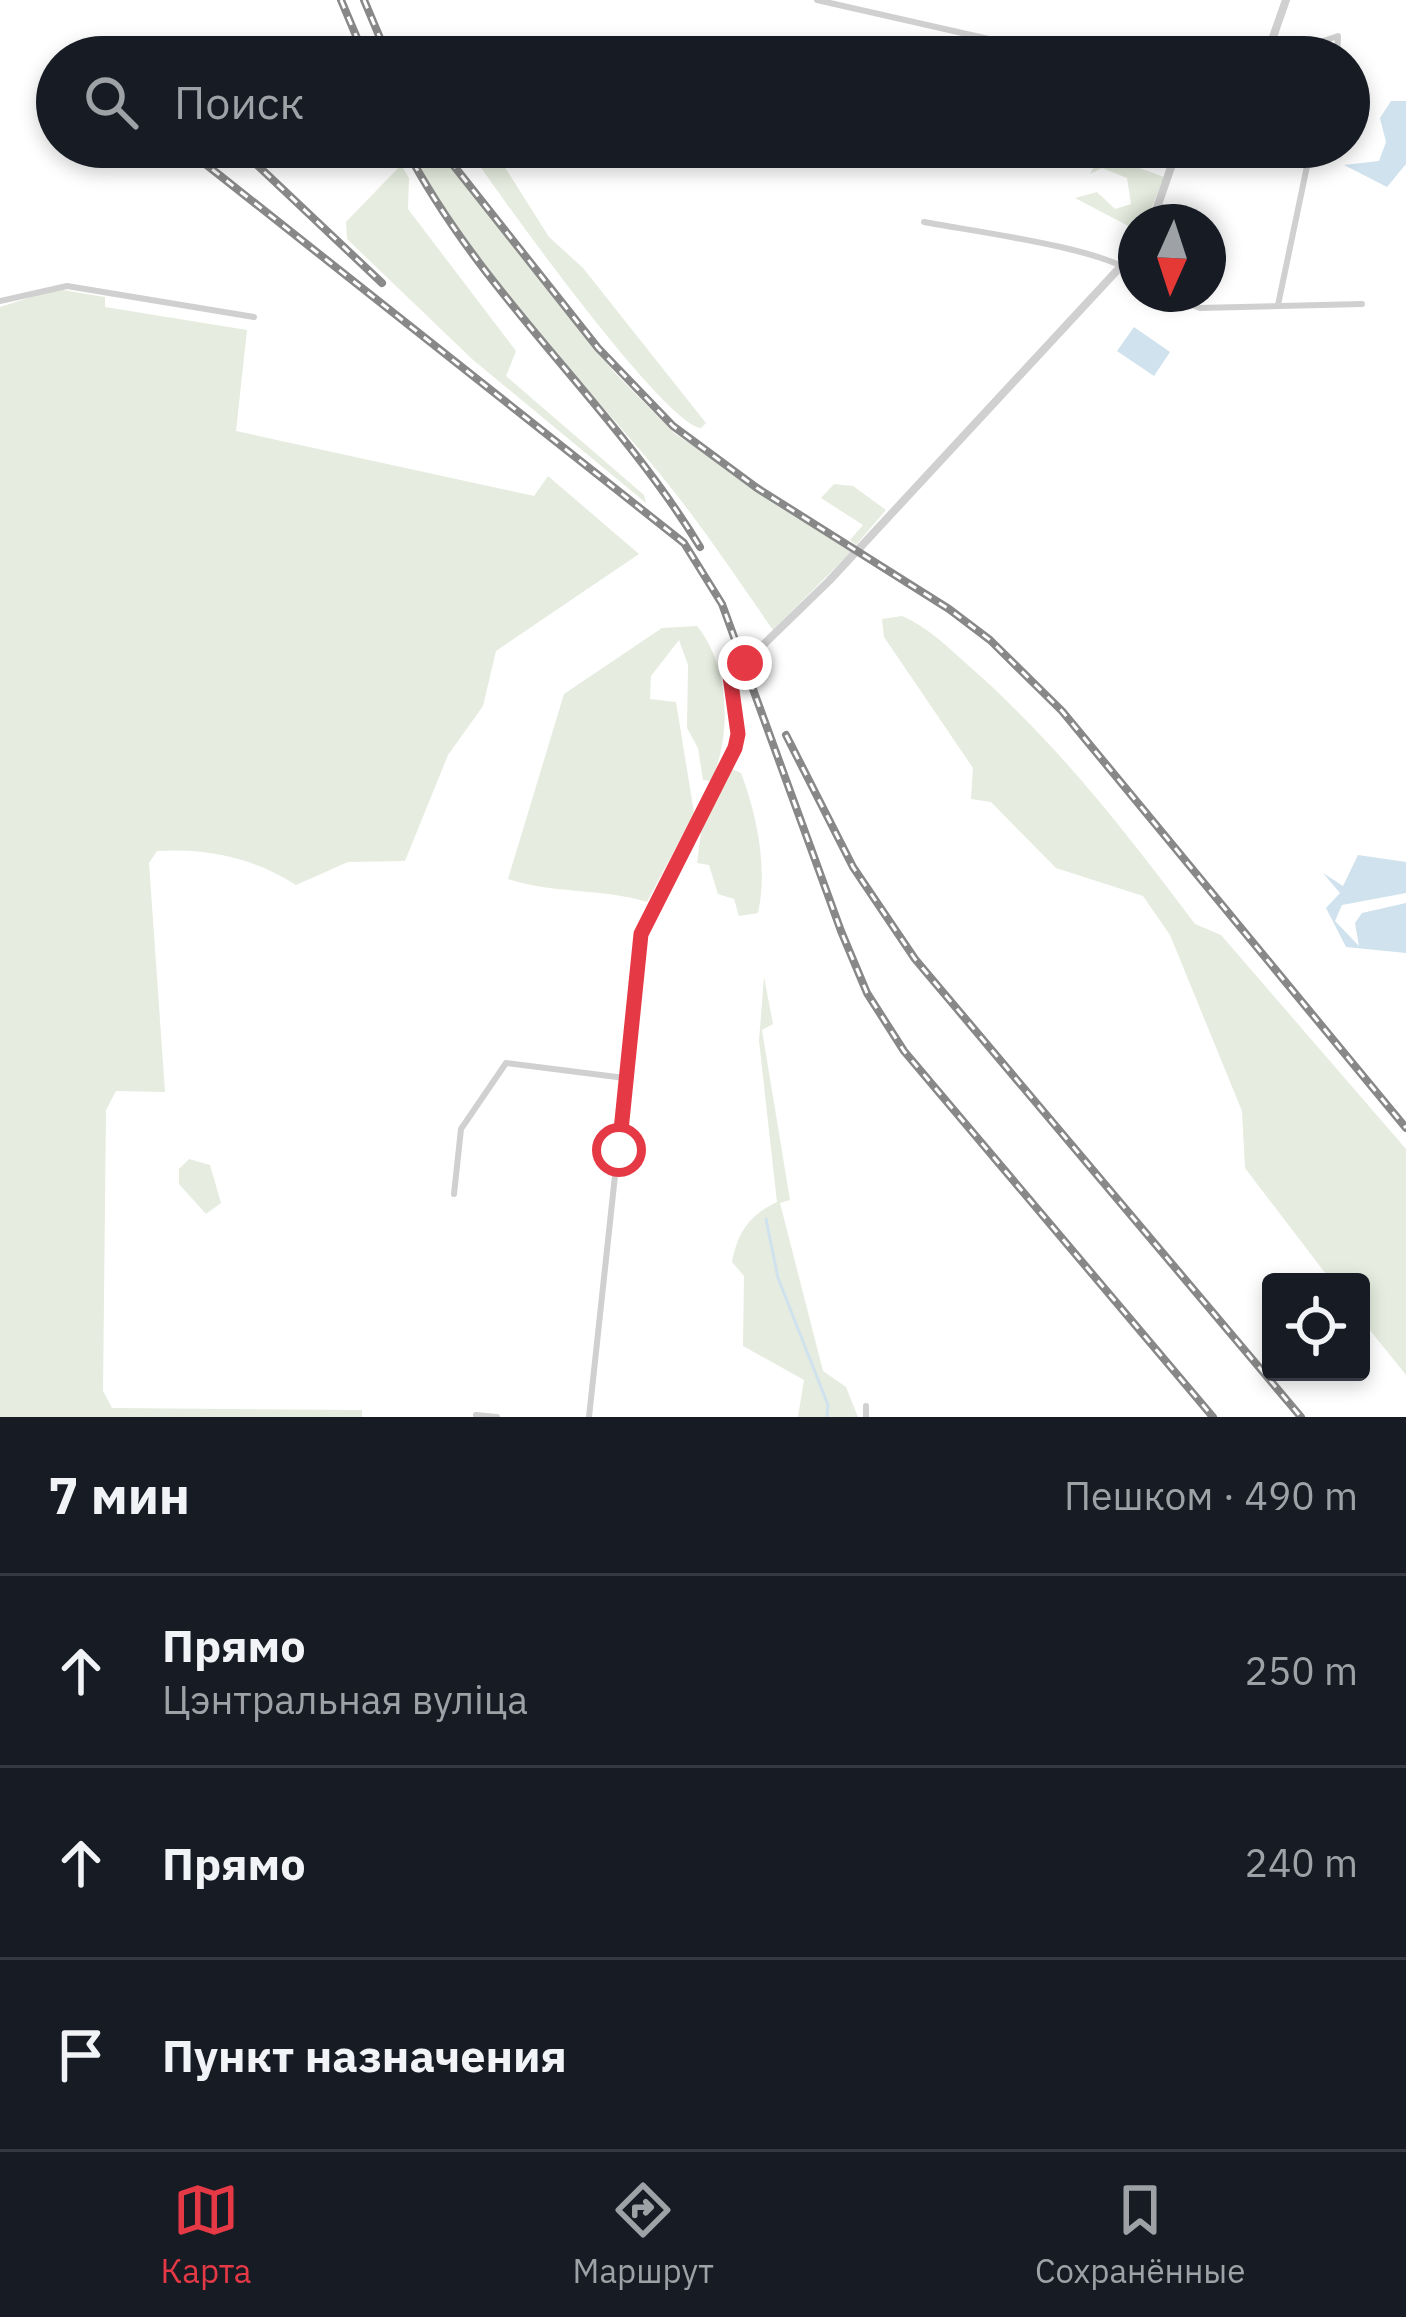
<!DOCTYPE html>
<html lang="ru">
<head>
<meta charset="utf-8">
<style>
	:root { --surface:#171b24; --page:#20242c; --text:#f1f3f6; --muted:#9ea1a6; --line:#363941; --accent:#e63946 }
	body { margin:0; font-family:"IBM Plex Sans",sans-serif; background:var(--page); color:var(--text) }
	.controls { position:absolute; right:36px; bottom:36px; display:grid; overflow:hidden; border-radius:12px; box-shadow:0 6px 18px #0003 }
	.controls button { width:108px; height:108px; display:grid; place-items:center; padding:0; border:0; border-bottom:3px solid var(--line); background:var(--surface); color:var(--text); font:60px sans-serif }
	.compass { position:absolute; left:1118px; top:204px; width:108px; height:108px; border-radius:50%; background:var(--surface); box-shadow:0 6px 18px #0003; rotate:183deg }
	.stop { position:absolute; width:36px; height:36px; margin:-27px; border:9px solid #e63946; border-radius:50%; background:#fff }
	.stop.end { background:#e63946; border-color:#fff; box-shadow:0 3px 12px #0008 }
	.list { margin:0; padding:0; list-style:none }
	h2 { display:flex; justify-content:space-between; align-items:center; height:156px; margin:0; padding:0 48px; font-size:51px }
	h2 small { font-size:39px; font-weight:400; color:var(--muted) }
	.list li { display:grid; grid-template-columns:78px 1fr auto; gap:36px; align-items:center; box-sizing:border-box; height:192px; padding:0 48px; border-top:3px solid var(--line) }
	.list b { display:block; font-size:45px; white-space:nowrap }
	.list p { margin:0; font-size:39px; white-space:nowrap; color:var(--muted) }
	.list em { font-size:39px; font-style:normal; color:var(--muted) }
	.icon { flex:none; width:66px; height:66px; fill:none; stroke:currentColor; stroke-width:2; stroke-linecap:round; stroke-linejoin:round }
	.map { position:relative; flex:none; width:1406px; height:1417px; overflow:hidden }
	.search { position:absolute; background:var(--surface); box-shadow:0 6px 18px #0003; left:36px; right:36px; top:36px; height:132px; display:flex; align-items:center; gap:30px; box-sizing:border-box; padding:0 42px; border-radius:66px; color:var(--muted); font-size:45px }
	.sheet { height:732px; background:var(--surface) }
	nav { display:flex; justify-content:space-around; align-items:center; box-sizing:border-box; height:168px; border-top:3px solid var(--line); background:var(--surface); font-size:33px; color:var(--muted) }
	nav a { display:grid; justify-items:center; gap:6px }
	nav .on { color:var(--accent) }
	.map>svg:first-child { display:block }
	.green { fill:#e6ecdf }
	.water { fill:#cfe2ee }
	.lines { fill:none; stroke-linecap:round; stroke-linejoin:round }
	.stream { stroke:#cfe2ee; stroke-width:3 }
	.minor { stroke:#d0d0d0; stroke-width:6 }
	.tertiary { stroke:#d0d0d0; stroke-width:8 }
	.rail-casing { stroke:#888; stroke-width:8 }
	.rail { stroke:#fff; stroke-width:3; stroke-dasharray:9; stroke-linecap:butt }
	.route { stroke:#e63946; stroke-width:15 }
</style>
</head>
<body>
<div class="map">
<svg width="1406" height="1417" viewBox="0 0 1406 1417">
	<rect width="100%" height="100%" fill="#fff"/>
	<path class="green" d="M 409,147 L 435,147 L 614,372 L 675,434 L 854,549 L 773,630 C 736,577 701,524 660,474 C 572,367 472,272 409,147 Z
		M 467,147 L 492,147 L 549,237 L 583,268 L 706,423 L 701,428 C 663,424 496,191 467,147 Z
		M 1101,154 L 1164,177 L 1146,222 L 1136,222 L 1136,230 L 1075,198 L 1097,192 L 1115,209 L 1131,204 L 1127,178 L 1102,168 L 1090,174 Z
		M 401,165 L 409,178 L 408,209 L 516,351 L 506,376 L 644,495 L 646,503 L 472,359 L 347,239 L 346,222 Z
		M 57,289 L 105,297 L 105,307 L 247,330 L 236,431 L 534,496 L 548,476 L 639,554 L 496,651 L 483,706 L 448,755 L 405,861 L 348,862 L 296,885 C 254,858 208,848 157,851 L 149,863 L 165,1092 L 116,1091 L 106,1110 L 103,1391 L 112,1408 L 362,1410 L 362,1417 L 0,1417 L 0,307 Z
		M 834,484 L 853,486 L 886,510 L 856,545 L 850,540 L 863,525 L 821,498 Z
		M 902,616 C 928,627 949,648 969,666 C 1056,742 1126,832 1195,924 L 1221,935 L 1406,1149 L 1406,1375 L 1361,1319 L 1361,1282 L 1332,1282 L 1245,1168 L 1242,1111 L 1170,935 L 1143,896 L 1056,868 L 991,802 L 971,799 L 973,768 L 884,637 L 882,619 Z
		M 697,626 C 730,666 732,736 711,781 L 703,780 L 698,748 L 687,728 L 688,665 L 679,640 L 651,676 L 650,699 L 676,702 L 694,813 L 647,902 C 601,888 554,894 508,879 L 564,694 L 662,628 Z
		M 730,768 L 741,773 C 757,815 768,869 758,913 L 739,916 L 734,899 L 718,894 L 709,865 L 697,863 L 703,817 Z
		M 764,977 L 773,1024 L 762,1030 L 790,1200 L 780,1203 L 823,1371 L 846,1387 L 858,1417 L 798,1417 L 804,1380 L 743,1346 L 744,1276 L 732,1262 C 738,1231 750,1215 777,1202 L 759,1041 Z
		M 189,1159 L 210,1165 L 221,1203 L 206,1214 L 179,1184 L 179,1169 Z"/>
	<path class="water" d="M 1391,101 L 1406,101 L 1406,164 L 1387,187 L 1344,165 L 1379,161 L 1386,142 L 1380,118 Z
		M 1134,327 L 1170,352 L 1154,376 L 1117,351 Z
		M 1358,855 L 1406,862 L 1406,893 L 1342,905 L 1335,921 L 1359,946 L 1355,923 L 1362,913 L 1406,903 L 1406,953 L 1346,947 L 1326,908 L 1340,893 L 1323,873 L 1343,886 Z"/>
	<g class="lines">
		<path class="stream" d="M 766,1219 L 778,1278 L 828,1405 L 827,1417"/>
		<path class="minor" d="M 817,0 L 1068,57
			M 1270,51 L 1291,52 L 1338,36 L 1337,57
			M 924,222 C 970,231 1106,248 1136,275
			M 1164,294 L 1200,308 L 1362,304
			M 0,301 L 67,286 L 254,317
			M 1278,305 L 1311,147
			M 454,1194 L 461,1129 L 506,1063 L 625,1078
			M 476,1415 L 497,1417
			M 589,1417 L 641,934 L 660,890
			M 866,1417 L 866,1406"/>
		<path class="tertiary" d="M 1266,57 L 1286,0
			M 1152,222 L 1178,147
			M 660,890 L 737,742 L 730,677 L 829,581 L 1136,250"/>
		<g class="rail-casing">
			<path id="rail" d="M 341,0 L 365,57
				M 364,0 L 388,57
				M 184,147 L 684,543 L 722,604 L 841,931 L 867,993 L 904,1051 L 1213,1417
				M 238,147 L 382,283
				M 405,147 C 482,296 614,405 700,547
				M 439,147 L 598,348 L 673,426 L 757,488 L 949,609 L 990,640 L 1062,711 L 1406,1128
				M 786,735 L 853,867 L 915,959 L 1301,1417"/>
		</g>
		<use href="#rail" class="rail"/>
	</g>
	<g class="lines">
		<path class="route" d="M 619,1150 L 641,934 L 735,748 L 738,734 L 730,676 L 745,663"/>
	</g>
</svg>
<div class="controls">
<button><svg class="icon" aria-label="locate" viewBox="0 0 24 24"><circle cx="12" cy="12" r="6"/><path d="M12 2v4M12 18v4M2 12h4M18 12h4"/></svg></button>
</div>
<svg class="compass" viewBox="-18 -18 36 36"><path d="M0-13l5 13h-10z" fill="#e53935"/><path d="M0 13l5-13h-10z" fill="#9ea1a6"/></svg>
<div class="stop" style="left:619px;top:1150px"></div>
<div class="stop end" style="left:745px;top:663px"></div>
<div class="search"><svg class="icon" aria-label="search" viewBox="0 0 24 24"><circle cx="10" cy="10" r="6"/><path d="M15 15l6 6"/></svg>Поиск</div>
</div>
<section class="sheet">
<h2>7 мин<small>Пешком · 490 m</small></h2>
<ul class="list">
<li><svg class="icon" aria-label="ahead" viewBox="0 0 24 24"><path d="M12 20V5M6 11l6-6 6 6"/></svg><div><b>Прямо</b><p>Цэнтральная вуліца</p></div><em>250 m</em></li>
<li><svg class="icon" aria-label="ahead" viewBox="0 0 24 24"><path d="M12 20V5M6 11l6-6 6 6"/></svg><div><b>Прямо</b></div><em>240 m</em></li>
<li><svg class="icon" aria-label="arrive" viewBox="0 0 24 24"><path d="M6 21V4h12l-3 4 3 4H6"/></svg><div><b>Пункт назначения</b></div></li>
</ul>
</section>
<nav>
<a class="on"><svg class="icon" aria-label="map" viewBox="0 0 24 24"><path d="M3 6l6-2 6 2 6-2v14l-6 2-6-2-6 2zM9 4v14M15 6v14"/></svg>Карта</a>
<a><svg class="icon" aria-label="directions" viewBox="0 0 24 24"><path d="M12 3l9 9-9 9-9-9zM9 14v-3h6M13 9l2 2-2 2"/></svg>Маршрут</a>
<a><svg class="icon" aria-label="saved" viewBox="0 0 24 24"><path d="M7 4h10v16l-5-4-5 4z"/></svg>Сохранённые</a>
</nav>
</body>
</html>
